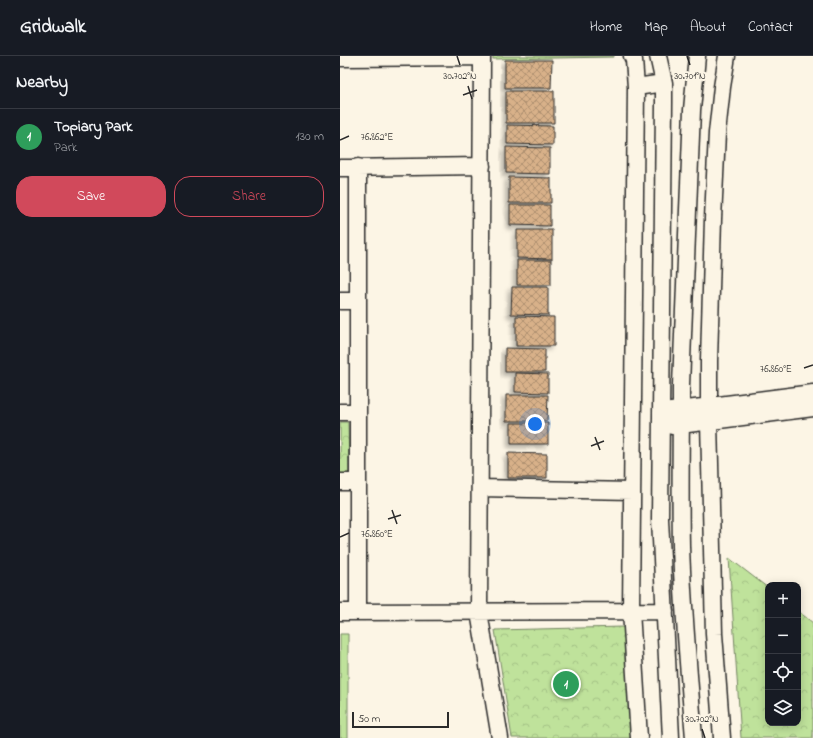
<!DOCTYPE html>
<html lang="en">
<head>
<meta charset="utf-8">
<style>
	:root { --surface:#171b24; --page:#20242c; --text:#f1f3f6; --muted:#9ea1a6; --line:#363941; --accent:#d1495b }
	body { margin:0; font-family:"Indie Flower",sans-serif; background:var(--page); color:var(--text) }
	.controls { position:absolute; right:12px; bottom:12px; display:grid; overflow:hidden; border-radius:8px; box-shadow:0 2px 10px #0003 }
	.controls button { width:36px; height:36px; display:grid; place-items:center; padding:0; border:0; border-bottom:1px solid var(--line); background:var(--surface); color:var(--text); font:20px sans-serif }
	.scale { position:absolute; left:12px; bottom:10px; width:97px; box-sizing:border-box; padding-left:4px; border:2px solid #2b2b2b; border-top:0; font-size:11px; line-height:14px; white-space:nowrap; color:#2b2b2b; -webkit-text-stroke:3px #fcf5e5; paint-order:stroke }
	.you { position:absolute; left:195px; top:368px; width:14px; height:14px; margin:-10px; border:3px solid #fff; border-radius:50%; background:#1a73e8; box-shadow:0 0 0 6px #1a73e833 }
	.badge { display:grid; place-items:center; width:26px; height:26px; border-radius:50%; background:var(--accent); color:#fff; font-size:13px; font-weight:700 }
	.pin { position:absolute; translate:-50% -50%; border:2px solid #fff; box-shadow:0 1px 4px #0006 }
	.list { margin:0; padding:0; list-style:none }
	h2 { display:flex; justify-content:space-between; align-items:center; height:52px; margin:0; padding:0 16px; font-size:17px }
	h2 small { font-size:13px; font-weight:400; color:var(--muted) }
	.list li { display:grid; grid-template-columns:26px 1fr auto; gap:12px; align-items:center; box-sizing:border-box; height:56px; padding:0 16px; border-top:1px solid var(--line) }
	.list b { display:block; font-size:15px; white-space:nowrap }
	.list p { margin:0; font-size:13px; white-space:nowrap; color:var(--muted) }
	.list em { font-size:13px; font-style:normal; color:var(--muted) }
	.actions { display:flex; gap:8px; padding:12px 16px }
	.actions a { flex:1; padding:9px 0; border:1px solid var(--accent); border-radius:16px; text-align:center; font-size:14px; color:var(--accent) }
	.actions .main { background:var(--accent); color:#fff }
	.icon { flex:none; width:22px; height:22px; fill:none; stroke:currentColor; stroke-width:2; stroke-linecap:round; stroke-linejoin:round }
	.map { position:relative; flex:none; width:473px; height:682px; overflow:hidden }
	header { display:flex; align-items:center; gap:24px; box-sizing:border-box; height:56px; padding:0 20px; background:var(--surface); border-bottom:1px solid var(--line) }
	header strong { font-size:19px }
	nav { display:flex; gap:22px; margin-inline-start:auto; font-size:14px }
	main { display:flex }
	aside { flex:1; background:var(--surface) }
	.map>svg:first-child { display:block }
	.forest { fill:url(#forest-crowns); stroke:#758663 }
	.pitch { fill:#bfe29b; stroke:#758663 }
	.building { fill:url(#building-cross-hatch); stroke:#2b2b2b; filter:url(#shadow) }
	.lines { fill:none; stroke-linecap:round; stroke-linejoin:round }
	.minor-casing { stroke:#2b2b2b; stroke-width:19 }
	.minor { stroke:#fcf5e5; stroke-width:16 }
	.ticks { fill:none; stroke:#2b2b2b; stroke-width:1.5 }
	.ticks-label { font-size:10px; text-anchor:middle; fill:#2b2b2b; stroke:#fcf5e5; stroke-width:4; stroke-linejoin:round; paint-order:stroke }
</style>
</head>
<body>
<header>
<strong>Gridwalk</strong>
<nav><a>Home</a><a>Map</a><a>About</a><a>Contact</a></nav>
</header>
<main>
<aside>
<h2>Nearby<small></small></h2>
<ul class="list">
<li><span class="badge" style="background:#2e9e5b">1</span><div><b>Topiary Park</b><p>Park</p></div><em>130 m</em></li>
</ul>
<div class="actions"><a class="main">Save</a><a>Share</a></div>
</aside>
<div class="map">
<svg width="473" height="682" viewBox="0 0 473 682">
	<defs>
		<pattern id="forest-crowns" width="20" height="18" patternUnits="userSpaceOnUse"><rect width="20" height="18" fill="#bfe29b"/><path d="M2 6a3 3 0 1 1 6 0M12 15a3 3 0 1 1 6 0" fill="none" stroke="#a4c286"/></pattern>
		<pattern id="building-cross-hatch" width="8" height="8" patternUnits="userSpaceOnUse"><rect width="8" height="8" fill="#d8b189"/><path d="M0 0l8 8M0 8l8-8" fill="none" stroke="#af9070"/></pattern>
		<filter id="shadow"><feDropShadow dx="-3.5" dy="3.5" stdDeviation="2" flood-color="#0004"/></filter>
	</defs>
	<rect width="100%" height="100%" fill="#fcf5e5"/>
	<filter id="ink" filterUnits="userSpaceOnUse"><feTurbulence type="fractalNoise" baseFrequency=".025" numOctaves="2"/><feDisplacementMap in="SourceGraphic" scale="8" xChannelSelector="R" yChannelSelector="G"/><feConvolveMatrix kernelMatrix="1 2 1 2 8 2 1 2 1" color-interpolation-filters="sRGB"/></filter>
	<g filter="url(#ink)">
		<path class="forest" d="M 153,0 L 274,0 L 274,1 L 153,3 Z
			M 0,366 L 8,366 L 9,419 L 0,419 Z
			M 389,502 L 428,532 L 428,667 L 458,667 L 458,555 L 473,567 L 473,682 L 401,682 Z
			M 284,571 L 291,682 L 172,682 L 155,574 Z"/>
		<path class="pitch" d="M 0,578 L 8,578 L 8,682 L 0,682 Z"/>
		<path class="building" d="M 165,4 L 212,4 L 211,32 L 165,32 Z
			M 166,35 L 214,35 L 214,67 L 166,67 Z
			M 167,69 L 213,70 L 213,89 L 167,88 Z
			M 166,91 L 210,92 L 210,118 L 166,117 Z
			M 169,121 L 211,122 L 211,147 L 169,147 Z
			M 170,149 L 210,149 L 210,170 L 170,169 Z
			M 177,174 L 212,174 L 212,203 L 177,202 Z
			M 177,204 L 211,204 L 211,229 L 177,229 Z
			M 172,231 L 208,231 L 208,259 L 171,258 Z
			M 176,260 L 214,261 L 214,290 L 176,290 Z
			M 165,292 L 205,293 L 205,316 L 165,316 Z
			M 175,317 L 208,318 L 208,337 L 175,336 Z
			M 166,339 L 208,339 L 207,365 L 166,365 Z
			M 171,367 L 208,367 L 208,388 L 171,388 Z
			M 168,397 L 207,398 L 207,422 L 168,422 Z"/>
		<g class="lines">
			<g class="minor-casing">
				<path id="minor" d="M 142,0 L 139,556 L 160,682
					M 292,0 L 294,4 L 296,31 L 291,555 L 299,682
					M 318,0 L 324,27 L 324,47 L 320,463 L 331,682
					M 0,2 L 142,1
					M 296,31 L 324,27
					M 0,112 L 142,110
					M 0,245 L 18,245
					M 331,355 L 473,337
					M 0,356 L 18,356
					M 332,370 L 473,352
					M 0,426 L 18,426
					M 140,432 L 292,435
					M 0,556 L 325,555
					M 18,556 L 18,111
					M 354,682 C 349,618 343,554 341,490 C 340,437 341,383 341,329 L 352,54 L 357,0
					M 382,682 L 374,578 L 369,365 L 369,305 L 373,163 L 377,77 L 382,31 L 387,0"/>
			</g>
			<use href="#minor" class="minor"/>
		</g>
	</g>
	<path class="ticks" d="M 117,0 L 120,9M 347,0 L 350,9M 128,30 L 132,43M 123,39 L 137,34M 0,84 L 9,80M 464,312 L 473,309M 255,381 L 260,394M 251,390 L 264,385M 52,454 L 57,468M 48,463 L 61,459M 0,481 L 9,477M 362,673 L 365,682"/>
	<g class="ticks-label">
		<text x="120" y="23">30.702°N</text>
		<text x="350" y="23">30.701°N</text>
		<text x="37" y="84">76.862°E</text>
		<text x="436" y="316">76.860°E</text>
		<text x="37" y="481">76.860°E</text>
		<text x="362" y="666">30.702°N</text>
	</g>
</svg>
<div class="controls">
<button>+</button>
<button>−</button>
<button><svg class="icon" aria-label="locate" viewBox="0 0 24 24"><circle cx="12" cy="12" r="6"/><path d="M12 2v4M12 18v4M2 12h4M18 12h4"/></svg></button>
<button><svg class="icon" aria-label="layers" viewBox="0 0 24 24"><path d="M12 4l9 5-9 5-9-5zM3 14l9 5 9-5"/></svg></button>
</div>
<div class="scale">50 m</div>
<div class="you"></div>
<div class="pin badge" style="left:226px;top:628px;background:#2e9e5b">1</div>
</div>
</main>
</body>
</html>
